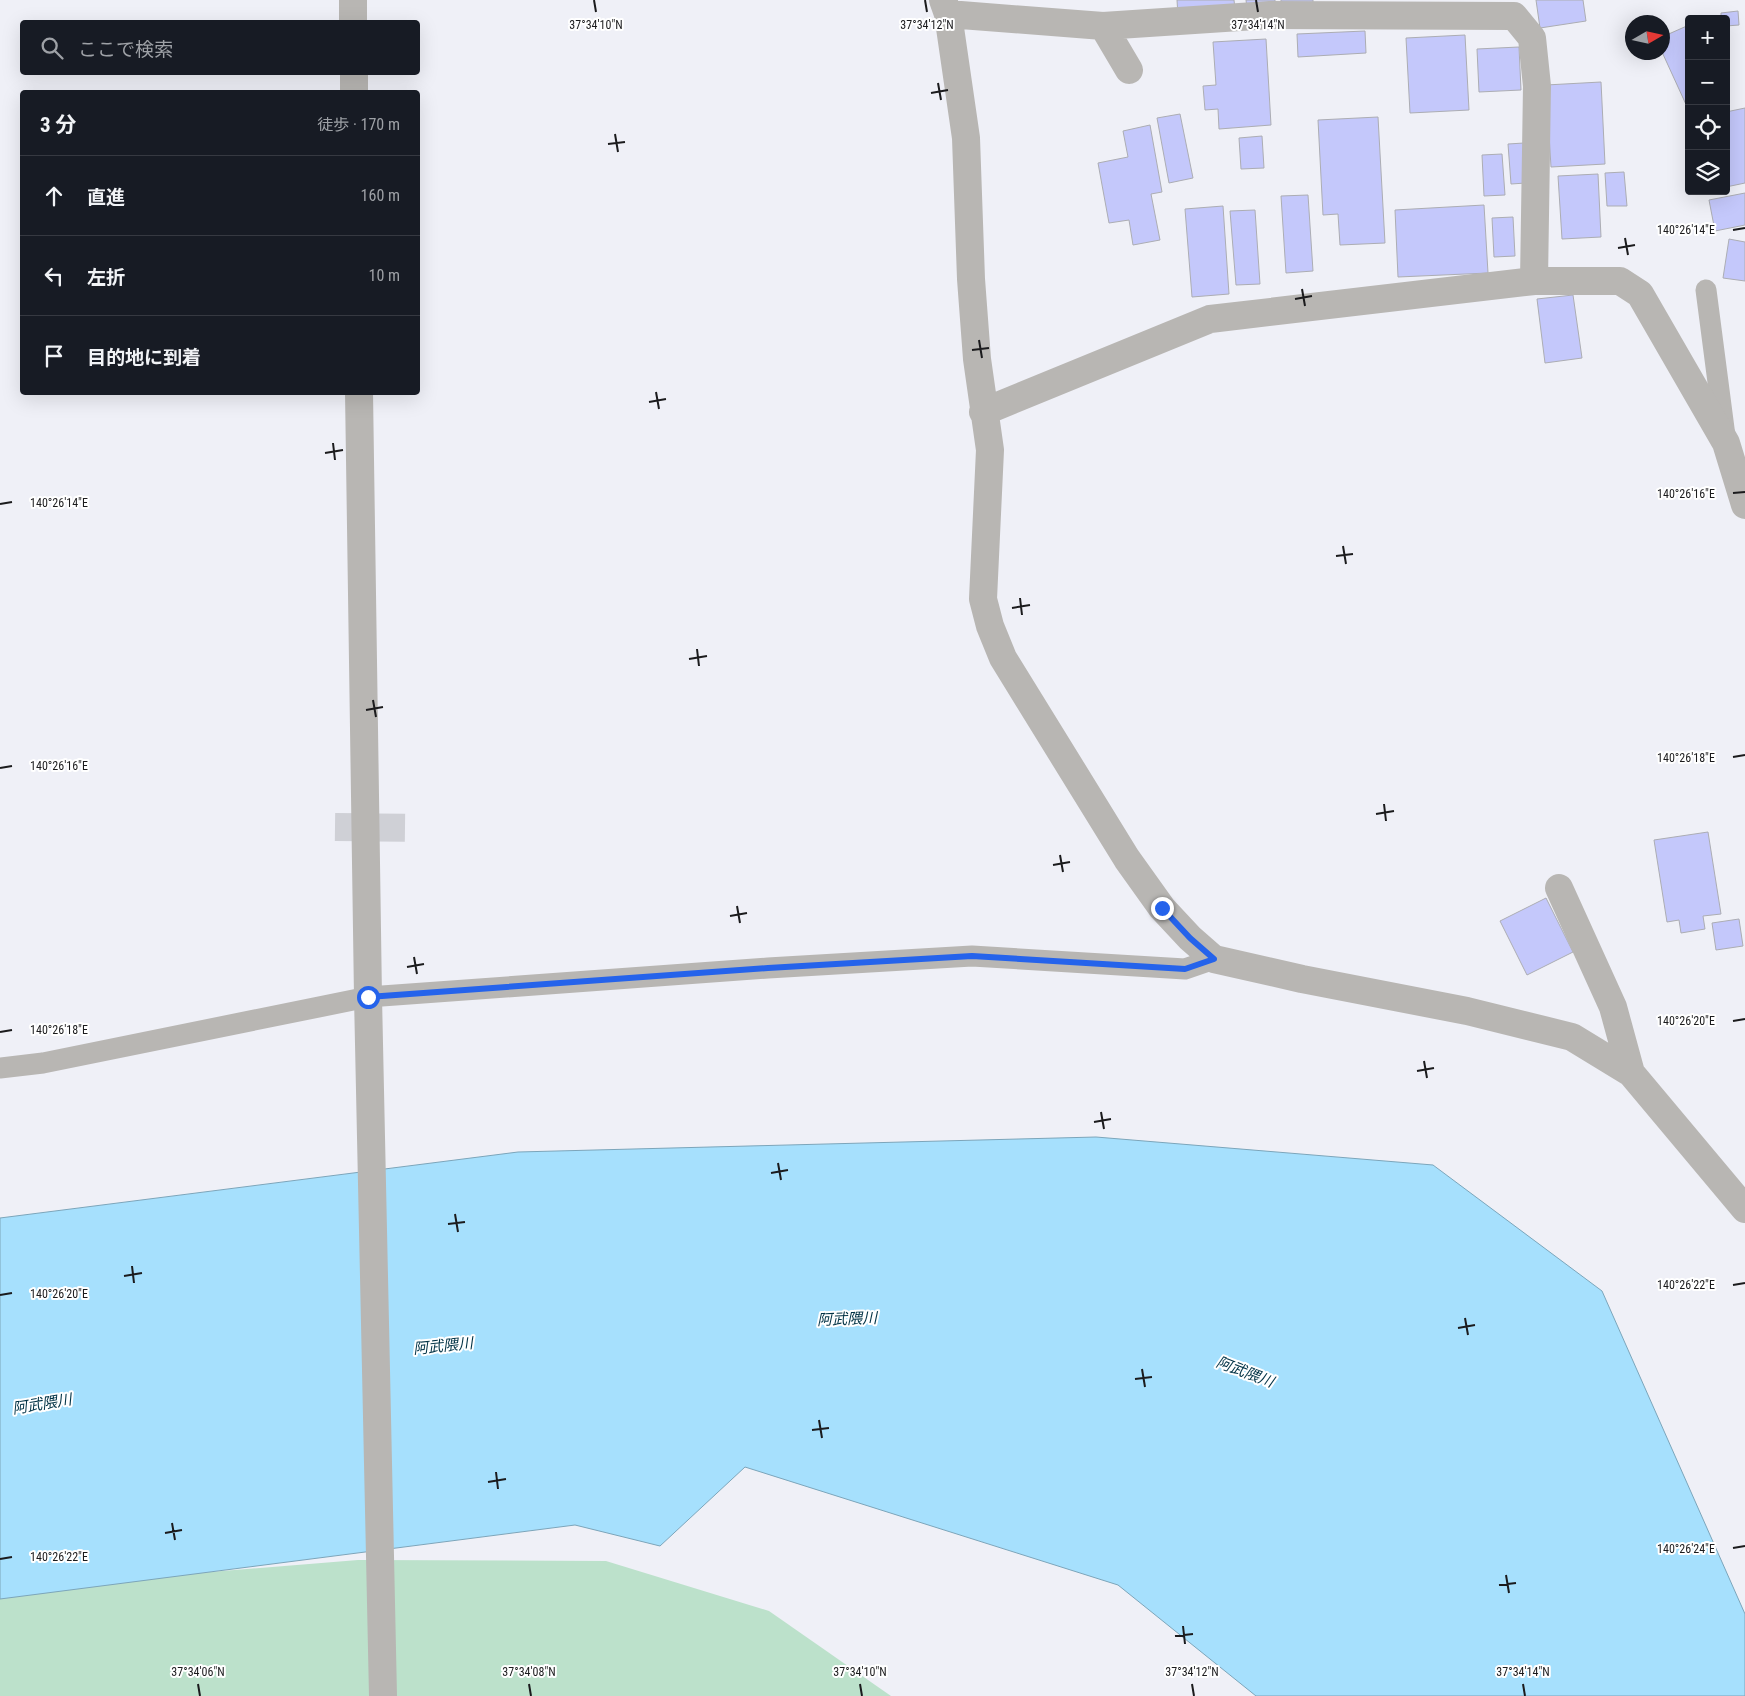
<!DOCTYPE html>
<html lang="ja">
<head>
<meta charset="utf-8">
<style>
	:root { --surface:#171b24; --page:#20242c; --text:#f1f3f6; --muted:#9ea1a6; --line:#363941 }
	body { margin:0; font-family:"Roboto Condensed","Noto Sans JP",sans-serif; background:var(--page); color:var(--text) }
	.controls { position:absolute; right:15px; top:15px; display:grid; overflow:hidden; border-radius:5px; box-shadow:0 5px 20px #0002 }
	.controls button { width:45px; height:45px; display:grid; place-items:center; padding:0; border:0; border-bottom:1px solid var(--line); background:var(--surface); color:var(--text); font:25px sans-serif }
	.compass { position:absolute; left:1625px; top:15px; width:45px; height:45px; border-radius:50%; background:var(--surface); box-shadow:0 5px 20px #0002; rotate:81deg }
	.stop { position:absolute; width:15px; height:15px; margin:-11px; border:4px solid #2563eb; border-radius:50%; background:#fff }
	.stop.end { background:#2563eb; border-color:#fff; box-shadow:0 1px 5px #0008 }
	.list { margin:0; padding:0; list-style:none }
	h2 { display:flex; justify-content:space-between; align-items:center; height:65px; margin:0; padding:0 20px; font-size:21px }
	h2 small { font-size:16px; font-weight:400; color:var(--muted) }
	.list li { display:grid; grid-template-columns:32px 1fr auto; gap:15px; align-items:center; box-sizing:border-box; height:80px; padding:0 20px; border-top:1px solid var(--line) }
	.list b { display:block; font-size:19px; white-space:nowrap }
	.list em { font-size:16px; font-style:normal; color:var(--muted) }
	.icon { flex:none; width:28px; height:28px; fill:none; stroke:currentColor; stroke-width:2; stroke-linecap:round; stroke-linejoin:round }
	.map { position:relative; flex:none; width:1745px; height:1696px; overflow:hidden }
	.search { position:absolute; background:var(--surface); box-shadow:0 5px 20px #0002; left:20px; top:20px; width:400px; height:55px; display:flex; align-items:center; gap:12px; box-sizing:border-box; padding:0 18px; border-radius:5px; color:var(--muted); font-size:19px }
	.panel { position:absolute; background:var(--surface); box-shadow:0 5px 20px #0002; left:20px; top:90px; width:400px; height:305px; border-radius:5px }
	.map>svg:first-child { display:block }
	.green { fill:#bce1cb }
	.water { fill:#a6e0fd; stroke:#7ca5ba }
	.building { fill:#c4c8fb; stroke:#acadb3 }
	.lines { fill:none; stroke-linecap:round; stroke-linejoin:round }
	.minor-tunnel { stroke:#cfd0d6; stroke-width:28; stroke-dasharray:28 14; stroke-linecap:butt }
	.service { stroke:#b8b6b3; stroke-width:21 }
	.minor { stroke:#b8b6b3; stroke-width:28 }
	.tertiary { stroke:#b8b6b3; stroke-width:28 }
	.route { stroke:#2563eb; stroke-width:6 }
	.ticks { fill:none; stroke:#1b1b1d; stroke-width:2 }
	.labels { text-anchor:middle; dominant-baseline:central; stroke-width:4; stroke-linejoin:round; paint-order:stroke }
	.water-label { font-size:15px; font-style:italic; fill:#003245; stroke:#fff }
	.ticks-label { font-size:12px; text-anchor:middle; fill:#1b1b1d; stroke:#fff; stroke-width:4; stroke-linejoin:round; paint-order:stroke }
</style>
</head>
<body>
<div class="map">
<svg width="1745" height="1696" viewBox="0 0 1745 1696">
	<rect width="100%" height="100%" fill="#eff0f7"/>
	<path class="green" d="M 358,1560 L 606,1561 L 769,1611 L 891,1696 L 0,1696 L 0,1589 Z"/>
	<path class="water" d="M 1096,1137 L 1433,1165 L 1602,1291 L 1745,1614 L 1745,1696 L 1256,1696 L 1118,1585 L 745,1467 L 660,1546 L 575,1525 L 0,1599 L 0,1218 L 518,1152 Z"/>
	<path class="building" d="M 1177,0 L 1234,0 L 1235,9 L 1178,16 Z
		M 1246,0 L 1275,0 L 1275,6 L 1247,8 Z
		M 1281,0 L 1313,0 L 1313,4 L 1281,6 Z
		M 1536,0 L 1583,0 L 1586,21 L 1540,28 Z
		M 1738,11 L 1739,25 L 1726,26 L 1726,19 L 1721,19 L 1721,13 Z
		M 1689,25 L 1689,111 L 1662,52 L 1662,37 Z
		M 1365,31 L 1366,53 L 1298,57 L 1297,34 Z
		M 1465,35 L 1469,110 L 1410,113 L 1406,38 Z
		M 1266,39 L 1271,125 L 1219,129 L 1218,109 L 1205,110 L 1203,86 L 1216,85 L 1213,42 Z
		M 1519,47 L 1521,90 L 1479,92 L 1477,49 Z
		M 1601,82 L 1605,164 L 1551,167 L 1546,85 Z
		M 1745,108 L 1745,183 L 1726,187 L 1726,112 Z
		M 1180,114 L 1193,178 L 1169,183 L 1157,118 Z
		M 1378,117 L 1385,243 L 1340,245 L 1338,214 L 1323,215 L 1318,120 Z
		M 1150,125 L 1162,192 L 1151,194 L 1160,240 L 1133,245 L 1129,220 L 1109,223 L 1098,163 L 1128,157 L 1123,131 Z
		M 1262,136 L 1264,168 L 1241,169 L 1239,138 Z
		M 1524,143 L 1526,183 L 1511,184 L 1508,144 Z
		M 1502,154 L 1505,195 L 1484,196 L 1482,155 Z
		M 1624,172 L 1627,206 L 1607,206 L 1605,173 Z
		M 1598,174 L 1601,237 L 1562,239 L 1558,176 Z
		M 1745,193 L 1745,225 L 1715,231 L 1709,200 Z
		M 1308,195 L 1313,271 L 1286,273 L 1281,196 Z
		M 1484,205 L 1488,273 L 1398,277 L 1395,210 Z
		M 1223,206 L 1229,294 L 1192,297 L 1185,209 Z
		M 1255,210 L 1260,284 L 1236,285 L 1230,211 Z
		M 1513,217 L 1515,256 L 1494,257 L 1492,218 Z
		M 1729,239 L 1745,242 L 1745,281 L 1723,278 Z
		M 1573,295 L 1582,358 L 1545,363 L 1537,299 Z
		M 1708,832 L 1721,914 L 1703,916 L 1705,929 L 1681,933 L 1679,920 L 1667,922 L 1654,840 Z
		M 1546,898 L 1573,952 L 1527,975 L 1500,921 Z
		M 1739,919 L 1743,946 L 1716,950 L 1712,923 Z"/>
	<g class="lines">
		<path class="minor-tunnel" d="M 335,827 L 418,828"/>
		<path class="service" d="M 1706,290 L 1725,436
			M 0,1068 L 43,1063 L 368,997 L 768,968 L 972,956 L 1185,969 L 1214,959"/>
		<path class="minor" d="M 943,0 L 948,14 L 966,138 L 971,279 L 977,359 L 990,450 L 983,599 L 990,626 L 1003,658 L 1127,859 L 1162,908 L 1190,938 L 1214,959 L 1302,979 L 1467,1011 L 1572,1037 L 1631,1073 L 1745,1209
			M 948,14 L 1103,26 L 1270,15 L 1514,16 L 1532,38 L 1537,86 L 1534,281
			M 1103,26 L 1129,70
			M 983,412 L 1210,319 L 1534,281 L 1620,281 L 1640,294 L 1726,443 L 1745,505
			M 1559,888 L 1613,1007 L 1631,1073"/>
		<path class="tertiary" d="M 353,0 L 353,22
			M 354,72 L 354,92
			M 359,392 L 368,997 L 383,1696"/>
	</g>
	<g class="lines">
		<path class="route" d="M 368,997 L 768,968 L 972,956 L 1185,969 L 1214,959 L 1190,938 L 1162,908"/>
	</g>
	<path class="ticks" d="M 594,0 L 596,12M 925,0 L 927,12M 1256,0 L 1258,12M 938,83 L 941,100M 931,93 L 948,90M 615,134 L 618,152M 608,144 L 625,142M 1733,230 L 1745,228M 1625,238 L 1628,255M 1618,248 L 1635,245M 1302,289 L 1305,306M 1295,299 L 1312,296M 979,340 L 982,358M 972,350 L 989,348M 656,392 L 659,409M 649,402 L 666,399M 333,443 L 335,460M 325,453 L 343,450M 1733,493 L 1745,492M 0,504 L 12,502M 1343,546 L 1346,564M 1336,556 L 1353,554M 1020,598 L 1022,615M 1012,608 L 1030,605M 697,649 L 699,666M 689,659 L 707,656M 373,700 L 376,717M 366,710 L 383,707M 1733,757 L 1745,755M 0,768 L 12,766M 1384,804 L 1386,821M 1376,814 L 1394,811M 1060,855 L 1063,872M 1053,865 L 1070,862M 737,906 L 740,923M 730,916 L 747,913M 414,957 L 417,974M 407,967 L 424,964M 1733,1021 L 1745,1019M 0,1032 L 12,1030M 1424,1061 L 1427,1078M 1417,1071 L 1434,1068M 1101,1112 L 1104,1129M 1094,1122 L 1111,1119M 778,1163 L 781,1180M 771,1173 L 788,1170M 455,1214 L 458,1232M 448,1224 L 465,1222M 132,1266 L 134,1283M 124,1276 L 142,1273M 1733,1285 L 1745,1283M 0,1295 L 12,1293M 1465,1318 L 1468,1335M 1458,1328 L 1475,1325M 1142,1369 L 1145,1387M 1135,1379 L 1152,1377M 819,1420 L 822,1438M 812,1430 L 829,1428M 496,1472 L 498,1489M 488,1482 L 506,1479M 172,1523 L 175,1540M 165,1533 L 182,1530M 1733,1548 L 1745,1546M 0,1559 L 12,1557M 1506,1575 L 1509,1593M 1499,1585 L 1516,1583M 1183,1626 L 1185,1644M 1175,1636 L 1193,1634M 198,1684 L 200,1696M 529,1684 L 531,1696M 860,1684 L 862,1696M 1192,1684 L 1194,1696M 1523,1684 L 1525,1696"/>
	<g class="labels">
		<g class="water-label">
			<text transform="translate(847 1319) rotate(-2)">阿武隈川</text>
			<text transform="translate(443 1346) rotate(-6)">阿武隈川</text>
			<text transform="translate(1245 1372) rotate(21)">阿武隈川</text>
			<text transform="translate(42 1404) rotate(-9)">阿武隈川</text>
		</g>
	</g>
	<g class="ticks-label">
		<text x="596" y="29">37°34'10"N</text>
		<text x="927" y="29">37°34'12"N</text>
		<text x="1258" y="29">37°34'14"N</text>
		<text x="1686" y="234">140°26'14"E</text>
		<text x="1686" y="498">140°26'16"E</text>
		<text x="59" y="507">140°26'14"E</text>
		<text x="1686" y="762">140°26'18"E</text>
		<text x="59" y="770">140°26'16"E</text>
		<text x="1686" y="1025">140°26'20"E</text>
		<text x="59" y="1034">140°26'18"E</text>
		<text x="1686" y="1289">140°26'22"E</text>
		<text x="59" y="1298">140°26'20"E</text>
		<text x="1686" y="1553">140°26'24"E</text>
		<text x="59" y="1561">140°26'22"E</text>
		<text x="198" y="1676">37°34'06"N</text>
		<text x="529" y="1676">37°34'08"N</text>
		<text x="860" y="1676">37°34'10"N</text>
		<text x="1192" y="1676">37°34'12"N</text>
		<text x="1523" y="1676">37°34'14"N</text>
	</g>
</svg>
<div class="controls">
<button>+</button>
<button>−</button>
<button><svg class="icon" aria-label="locate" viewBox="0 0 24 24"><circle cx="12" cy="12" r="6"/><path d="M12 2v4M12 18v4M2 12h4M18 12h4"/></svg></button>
<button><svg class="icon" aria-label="layers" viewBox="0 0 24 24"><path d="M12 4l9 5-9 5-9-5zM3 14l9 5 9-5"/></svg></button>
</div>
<svg class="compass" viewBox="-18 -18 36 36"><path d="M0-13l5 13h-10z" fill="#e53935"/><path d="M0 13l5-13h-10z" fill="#9ea1a6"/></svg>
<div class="stop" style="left:368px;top:997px"></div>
<div class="stop end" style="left:1162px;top:908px"></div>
<div class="search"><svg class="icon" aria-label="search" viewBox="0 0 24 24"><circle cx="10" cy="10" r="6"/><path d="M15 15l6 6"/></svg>ここで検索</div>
<section class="panel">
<h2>3 分<small>徒歩 · 170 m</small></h2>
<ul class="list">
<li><svg class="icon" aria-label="ahead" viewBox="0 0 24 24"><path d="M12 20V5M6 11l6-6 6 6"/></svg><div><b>直進</b></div><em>160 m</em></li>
<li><svg class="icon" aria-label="left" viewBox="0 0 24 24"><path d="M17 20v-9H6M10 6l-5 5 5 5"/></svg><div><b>左折</b></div><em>10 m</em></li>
<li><svg class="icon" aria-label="arrive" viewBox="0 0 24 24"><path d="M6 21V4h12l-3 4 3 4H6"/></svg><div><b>目的地に到着</b></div></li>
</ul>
</section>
</div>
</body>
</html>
